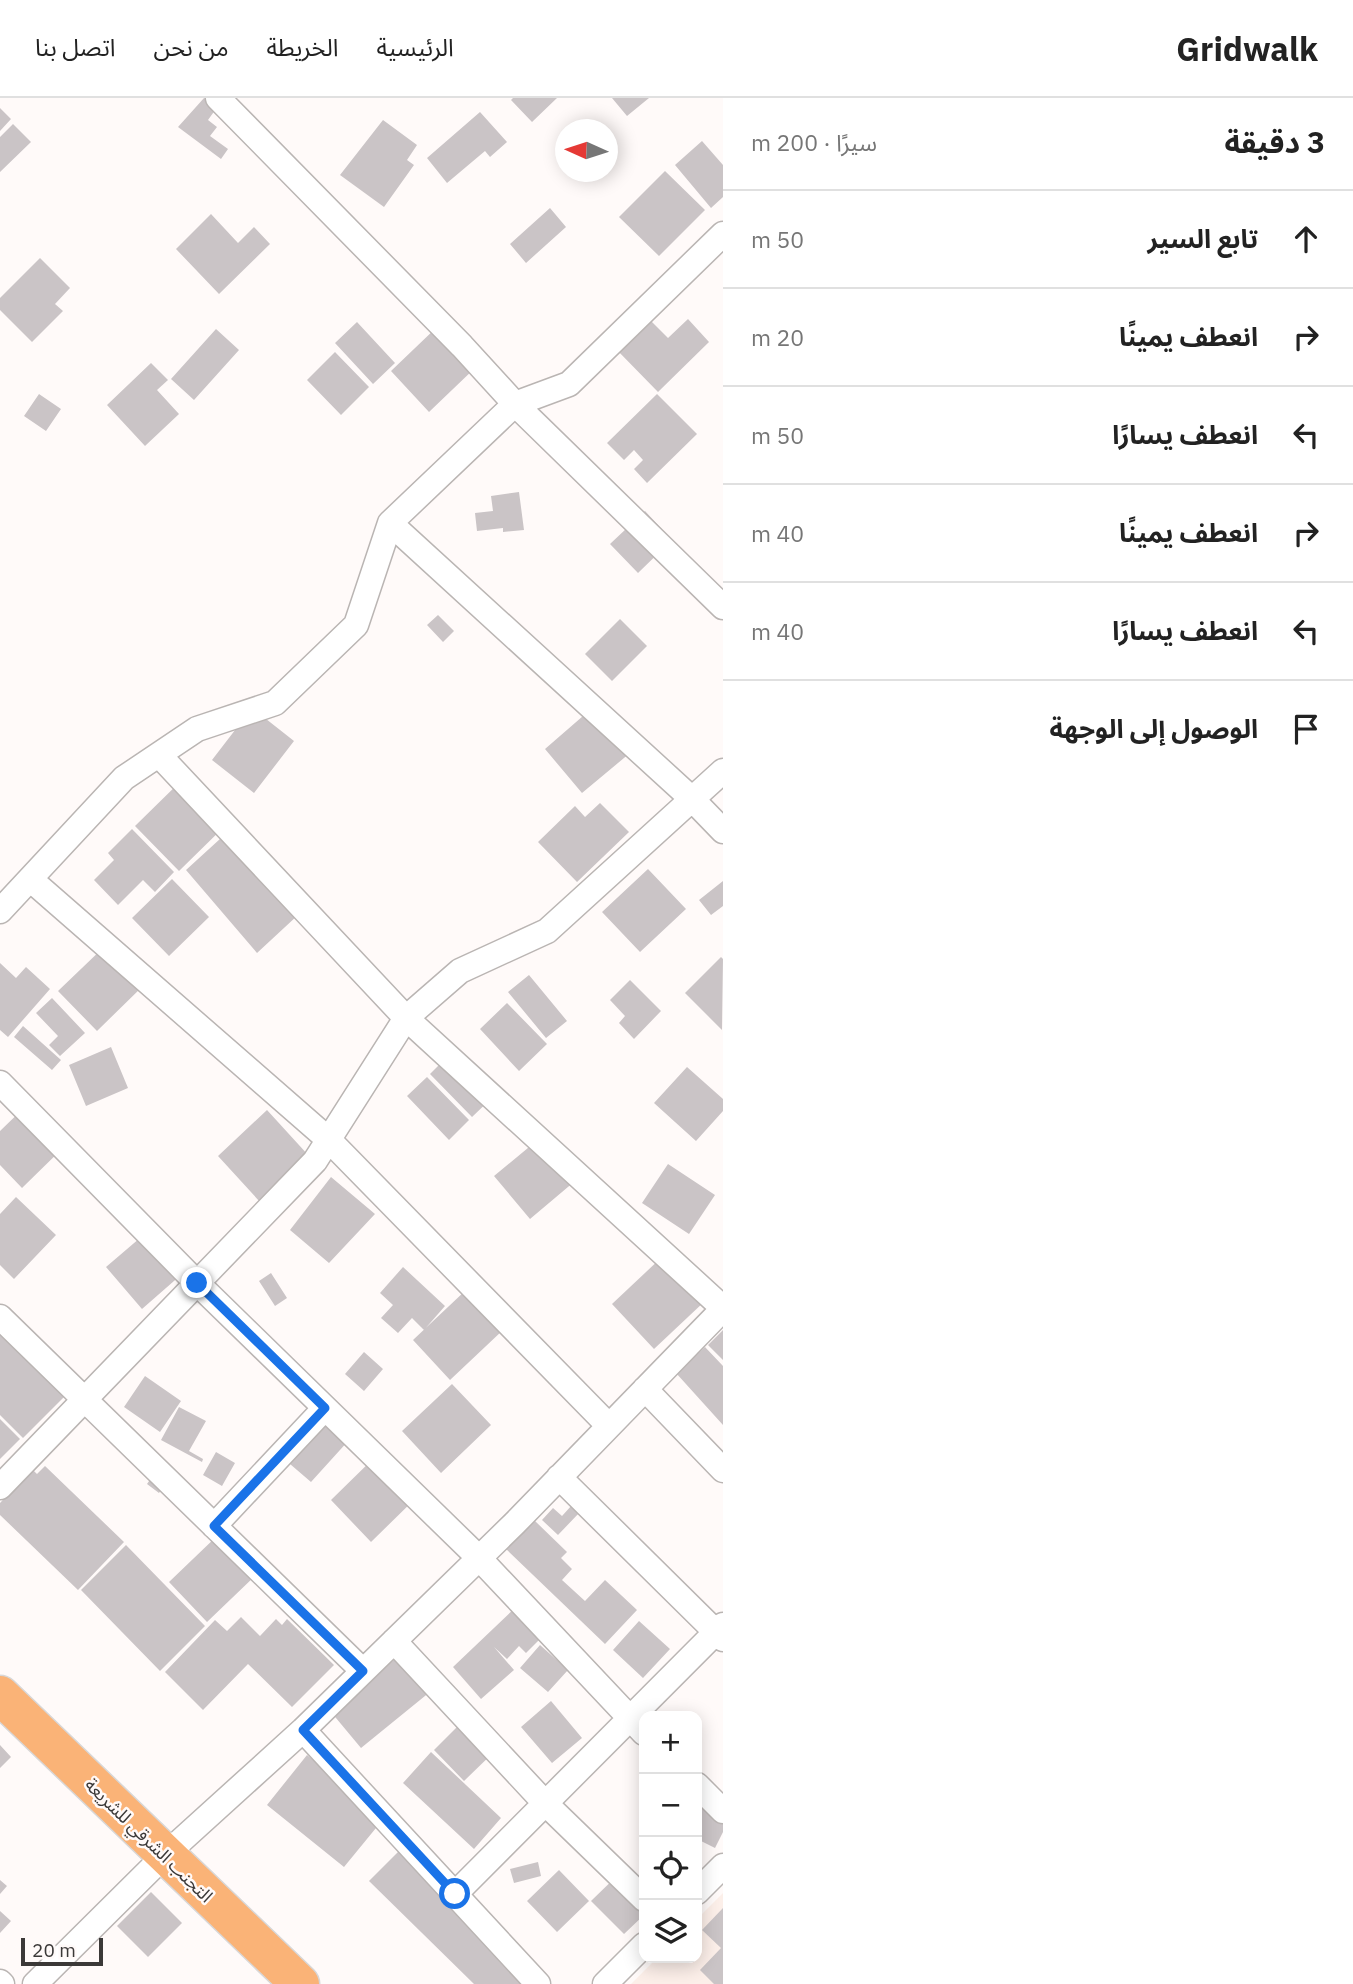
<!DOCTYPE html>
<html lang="ar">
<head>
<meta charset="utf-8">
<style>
	:root { --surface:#fff; --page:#f6f6f6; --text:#222; --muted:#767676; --line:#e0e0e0 }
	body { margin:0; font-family:"IBM Plex Sans","Noto Sans Arabic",sans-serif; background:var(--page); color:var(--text); direction:rtl }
	.controls { position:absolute; right:21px; bottom:21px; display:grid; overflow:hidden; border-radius:14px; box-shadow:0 4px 18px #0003 }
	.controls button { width:63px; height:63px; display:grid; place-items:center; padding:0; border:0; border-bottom:2px solid var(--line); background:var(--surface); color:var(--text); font:35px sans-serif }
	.compass { position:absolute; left:555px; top:21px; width:63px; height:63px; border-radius:50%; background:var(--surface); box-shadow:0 4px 18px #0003; rotate:273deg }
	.scale { position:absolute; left:21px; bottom:18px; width:82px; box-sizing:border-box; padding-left:7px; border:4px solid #3b3938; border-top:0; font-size:19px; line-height:24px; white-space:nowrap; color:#3b3938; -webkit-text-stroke:5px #fffaf9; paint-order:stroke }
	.stop { position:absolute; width:21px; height:21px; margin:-16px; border:5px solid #1a73e8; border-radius:50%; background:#fff }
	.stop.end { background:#1a73e8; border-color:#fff; box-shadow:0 2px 7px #0008 }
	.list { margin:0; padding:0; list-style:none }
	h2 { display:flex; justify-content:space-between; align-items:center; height:91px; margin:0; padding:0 28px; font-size:30px }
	h2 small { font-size:23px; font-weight:400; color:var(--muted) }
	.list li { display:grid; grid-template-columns:46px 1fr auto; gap:21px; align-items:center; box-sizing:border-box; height:98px; padding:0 28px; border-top:2px solid var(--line) }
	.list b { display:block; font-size:26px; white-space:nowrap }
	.list em { font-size:23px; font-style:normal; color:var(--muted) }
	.icon { flex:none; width:38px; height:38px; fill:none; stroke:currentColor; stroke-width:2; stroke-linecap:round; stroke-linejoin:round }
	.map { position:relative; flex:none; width:723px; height:1886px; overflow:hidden; direction:ltr }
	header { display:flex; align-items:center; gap:42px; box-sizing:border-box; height:98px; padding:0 35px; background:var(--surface); border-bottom:2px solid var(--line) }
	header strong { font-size:33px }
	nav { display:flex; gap:38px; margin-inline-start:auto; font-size:24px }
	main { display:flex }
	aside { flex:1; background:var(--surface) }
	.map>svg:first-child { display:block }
	.built { fill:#fcefe9 }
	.building { fill:#cac4c6 }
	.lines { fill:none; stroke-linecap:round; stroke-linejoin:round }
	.minor-casing { stroke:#bab5b3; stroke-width:27 }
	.primary-casing { stroke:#d8d7d7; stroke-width:41 }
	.minor { stroke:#fff; stroke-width:24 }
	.primary { stroke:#fab377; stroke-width:38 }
	.route { stroke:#1a73e8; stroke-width:9 }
	.labels { text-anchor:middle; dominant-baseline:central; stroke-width:5; stroke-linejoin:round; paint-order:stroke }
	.street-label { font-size:18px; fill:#3b3938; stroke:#fffaf9 }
</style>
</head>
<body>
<header>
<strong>Gridwalk</strong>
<nav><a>الرئيسية</a><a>الخريطة</a><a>من نحن</a><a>اتصل بنا</a></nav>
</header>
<main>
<aside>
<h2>3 دقيقة<small>سيرًا · 200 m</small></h2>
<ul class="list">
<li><svg class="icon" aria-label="ahead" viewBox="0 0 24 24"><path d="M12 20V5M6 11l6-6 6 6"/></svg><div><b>تابع السير</b></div><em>50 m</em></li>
<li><svg class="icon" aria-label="right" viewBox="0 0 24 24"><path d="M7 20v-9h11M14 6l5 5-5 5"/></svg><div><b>انعطف يمينًا</b></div><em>20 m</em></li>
<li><svg class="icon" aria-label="left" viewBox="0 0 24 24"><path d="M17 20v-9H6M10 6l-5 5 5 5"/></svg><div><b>انعطف يسارًا</b></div><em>50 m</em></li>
<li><svg class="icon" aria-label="right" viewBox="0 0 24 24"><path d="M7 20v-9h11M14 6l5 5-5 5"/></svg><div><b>انعطف يمينًا</b></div><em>40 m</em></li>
<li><svg class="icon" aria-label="left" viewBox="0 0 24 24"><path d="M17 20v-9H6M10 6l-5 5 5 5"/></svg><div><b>انعطف يسارًا</b></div><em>40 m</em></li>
<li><svg class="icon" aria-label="arrive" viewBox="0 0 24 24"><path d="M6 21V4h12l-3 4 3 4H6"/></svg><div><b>الوصول إلى الوجهة</b></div></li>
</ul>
</aside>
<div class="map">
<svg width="723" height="1886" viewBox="0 0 723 1886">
	<rect width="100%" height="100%" fill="#fffaf9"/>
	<path class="built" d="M 723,1795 L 723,1886 L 631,1886 L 657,1860 L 697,1860 L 697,1821 Z"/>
	<path class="building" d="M 204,0 L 218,8 L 208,22 L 217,29 L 210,38 L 228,51 L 221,61 L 178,29 Z
		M 513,0 L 557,0 L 532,24 L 511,2 Z
		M 612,0 L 649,0 L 627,18 Z
		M 0,10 L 11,21 L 0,33 Z
		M 480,14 L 507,44 L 490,59 L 485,53 L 447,85 L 427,60 Z
		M 383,22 L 417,47 L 407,62 L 414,67 L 384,109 L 340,77 Z
		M 13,26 L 31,44 L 0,74 L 0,39 Z
		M 702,43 L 723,67 L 723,99 L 711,110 L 675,67 Z
		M 665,73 L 705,112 L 659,158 L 619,119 Z
		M 550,110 L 566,129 L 526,165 L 510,146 Z
		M 211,116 L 238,145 L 254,129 L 270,146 L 219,196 L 176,151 Z
		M 40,160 L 70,190 L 55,206 L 63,213 L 32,244 L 0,212 L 0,200 Z
		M 647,219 L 668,240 L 688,221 L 709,244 L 658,294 L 615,250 Z
		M 357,224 L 395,265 L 373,286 L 335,245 Z
		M 438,228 L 476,269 L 429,314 L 391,273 Z
		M 216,231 L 239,252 L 194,302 L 171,281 Z
		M 335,254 L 369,289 L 341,317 L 307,282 Z
		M 151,265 L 168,282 L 157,292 L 179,316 L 145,348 L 107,307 Z
		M 39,296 L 61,311 L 46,333 L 24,318 Z
		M 657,296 L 697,336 L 647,385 L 634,371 L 643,362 L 634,352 L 624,362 L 607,345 Z
		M 519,394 L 524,432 L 503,434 L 503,430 L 477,433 L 475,415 L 493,413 L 491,398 Z
		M 645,413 L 672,442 L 638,475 L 610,446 Z
		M 438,517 L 454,533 L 443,544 L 427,527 Z
		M 620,521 L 647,548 L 612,583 L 585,556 Z
		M 598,605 L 636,650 L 582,695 L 545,651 Z
		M 252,610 L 294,643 L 254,695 L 212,662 Z
		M 187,677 L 231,722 L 179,773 L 135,728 Z
		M 600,705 L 629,734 L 577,784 L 538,744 L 575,708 L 585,719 Z
		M 232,730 L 298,817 L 257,855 L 186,772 Z
		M 132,731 L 174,774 L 155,794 L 143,782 L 118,807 L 94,782 L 114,762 L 108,755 Z
		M 648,771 L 686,811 L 640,854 L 602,814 Z
		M 172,781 L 209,819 L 169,858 L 132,820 Z
		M 723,783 L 723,808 L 711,817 L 699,802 Z
		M 106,847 L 144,887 L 97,933 L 58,893 Z
		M 721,859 L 723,861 L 722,932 L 685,895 Z
		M 0,865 L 16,880 L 26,869 L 50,891 L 8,939 L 0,932 Z
		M 529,877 L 567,923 L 546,940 L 508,894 Z
		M 630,882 L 661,913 L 634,941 L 619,925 L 625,918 L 610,902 Z
		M 52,900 L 85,935 L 60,958 L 49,947 L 58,938 L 36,915 Z
		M 507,905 L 547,946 L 519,973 L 480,931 Z
		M 23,928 L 61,962 L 52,972 L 14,939 Z
		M 111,949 L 128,990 L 86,1008 L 69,967 Z
		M 454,952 L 496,996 L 472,1019 L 430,976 Z
		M 687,969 L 723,1001 L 723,1013 L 696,1043 L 654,1005 Z
		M 427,979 L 469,1022 L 449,1042 L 407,998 Z
		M 30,1004 L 68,1045 L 22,1090 L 0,1067 L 0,1033 Z
		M 267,1012 L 309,1058 L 260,1104 L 218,1058 Z
		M 546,1035 L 581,1078 L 530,1121 L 494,1078 Z
		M 668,1066 L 715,1097 L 689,1136 L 642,1105 Z
		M 331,1079 L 375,1116 L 329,1165 L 290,1132 Z
		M 16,1099 L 56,1137 L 14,1181 L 0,1167 L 0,1116 Z
		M 154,1128 L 190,1169 L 142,1211 L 106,1169 Z
		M 663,1158 L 705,1203 L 654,1251 L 612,1206 Z
		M 403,1169 L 445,1208 L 424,1232 L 412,1220 L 398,1235 L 381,1220 L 393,1207 L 380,1195 Z
		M 271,1175 L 287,1200 L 275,1208 L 259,1183 Z
		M 466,1192 L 503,1232 L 450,1282 L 413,1242 Z
		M 0,1223 L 70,1293 L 23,1340 L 0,1317 Z
		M 723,1232 L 723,1262 L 708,1247 Z
		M 705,1249 L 723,1268 L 723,1327 L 676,1275 Z
		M 364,1254 L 383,1271 L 364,1293 L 345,1276 Z
		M 145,1278 L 181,1303 L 160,1334 L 124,1309 Z
		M 452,1286 L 491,1327 L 441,1375 L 402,1333 Z
		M 179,1309 L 206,1323 L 189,1353 L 203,1361 L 202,1364 L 161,1342 Z
		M 338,1312 L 359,1331 L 311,1384 L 290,1366 Z
		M 0,1321 L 20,1341 L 0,1361 Z
		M 216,1354 L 235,1365 L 222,1388 L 203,1377 Z
		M 379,1355 L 419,1397 L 371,1444 L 331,1402 Z
		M 45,1368 L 124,1444 L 78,1492 L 0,1417 L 0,1405 L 32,1371 L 37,1376 Z
		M 156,1373 L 168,1382 L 159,1395 L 147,1386 Z
		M 572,1407 L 580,1414 L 558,1437 L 542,1422 L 553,1410 L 562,1418 Z
		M 534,1422 L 567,1454 L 561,1460 L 572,1471 L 562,1482 L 585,1503 L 605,1482 L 637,1512 L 605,1546 L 506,1451 Z
		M 218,1437 L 256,1477 L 207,1524 L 169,1484 Z
		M 126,1447 L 205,1528 L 160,1573 L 81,1492 Z
		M 516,1509 L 544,1537 L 526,1555 L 519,1548 L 507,1561 L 494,1549 L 514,1572 L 481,1601 L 453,1569 Z
		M 241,1519 L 260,1538 L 276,1521 L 282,1527 L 287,1521 L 334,1567 L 292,1609 L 248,1566 L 203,1612 L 165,1574 L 215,1522 L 227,1533 Z
		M 639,1523 L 670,1551 L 643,1580 L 613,1552 Z
		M 540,1547 L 568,1572 L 548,1594 L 520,1570 Z
		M 406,1552 L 436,1589 L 361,1650 L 331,1614 Z
		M 551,1603 L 582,1640 L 552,1665 L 521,1629 Z
		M 466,1620 L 497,1651 L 464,1683 L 434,1652 Z
		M 0,1647 L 11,1659 L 0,1670 Z
		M 431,1654 L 501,1720 L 474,1751 L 403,1685 Z
		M 307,1657 L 385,1719 L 344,1769 L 267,1707 Z
		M 697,1701 L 723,1715 L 723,1734 L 715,1750 L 697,1741 Z
		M 406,1746 L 547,1886 L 474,1886 L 369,1783 Z
		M 538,1764 L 541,1778 L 514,1785 L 510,1771 Z
		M 624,1771 L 644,1791 L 644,1817 L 624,1836 L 591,1803 Z
		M 559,1772 L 589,1803 L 557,1834 L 527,1803 Z
		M 0,1782 L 7,1788 L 0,1796 Z
		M 151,1794 L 182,1825 L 148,1859 L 117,1828 Z
		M 723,1810 L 723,1886 L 714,1886 L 700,1872 L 721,1850 L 702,1832 Z
		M 0,1813 L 11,1823 L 0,1835 Z"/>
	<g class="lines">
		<g class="minor-casing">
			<path id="minor" d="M 218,0 L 462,248 L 515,306 L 723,509
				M 390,425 L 692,701 L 723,733
				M 159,657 L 406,920 L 723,1210
				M 30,781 L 329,1042 L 609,1328
				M 0,813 L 124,680 L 197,631 L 275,605 L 356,527 L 390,425 L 515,306 L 569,286 L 723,136
				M 0,985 L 197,1185 L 479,1460 L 644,1635
				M 0,1219 L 363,1573
				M 645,1291 L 723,1372
				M 559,1379 L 723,1541
				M 0,1389 L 315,1063 L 406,920 L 460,873 L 547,833 L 723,673
				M 214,1428 L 325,1310
				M 394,1543 L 545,1705 L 644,1801
				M 303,1632 L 538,1886
				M 697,1687 L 723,1713
				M 697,1794 L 723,1768
				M 455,1796 L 723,1527
				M 0,1884 L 2,1886
				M 35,1886 L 164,1758 L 303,1632 L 515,1425 L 723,1211
				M 605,1886 L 644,1847"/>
		</g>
		<g class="primary-casing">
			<path id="primary" d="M 0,1597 L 300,1886"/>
		</g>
		<use href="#minor" class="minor"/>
		<use href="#primary" class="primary"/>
	</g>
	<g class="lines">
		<path class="route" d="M 197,1185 L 325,1310 L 214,1428 L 363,1573 L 303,1632 L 455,1796"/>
	</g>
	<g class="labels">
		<g class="street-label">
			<text transform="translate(149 1742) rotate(44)">التجنب الشرقي للشريعة</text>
		</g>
	</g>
</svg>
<div class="controls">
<button>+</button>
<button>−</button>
<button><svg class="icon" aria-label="locate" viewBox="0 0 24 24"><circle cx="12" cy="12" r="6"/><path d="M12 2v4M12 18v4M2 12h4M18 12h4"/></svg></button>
<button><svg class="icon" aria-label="layers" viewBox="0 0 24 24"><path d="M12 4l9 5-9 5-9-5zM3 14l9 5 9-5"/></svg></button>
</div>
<svg class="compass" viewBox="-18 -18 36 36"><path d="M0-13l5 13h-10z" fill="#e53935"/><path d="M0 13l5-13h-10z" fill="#767676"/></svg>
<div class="scale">20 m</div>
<div class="stop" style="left:455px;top:1796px"></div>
<div class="stop end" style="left:197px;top:1185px"></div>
</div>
</main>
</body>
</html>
